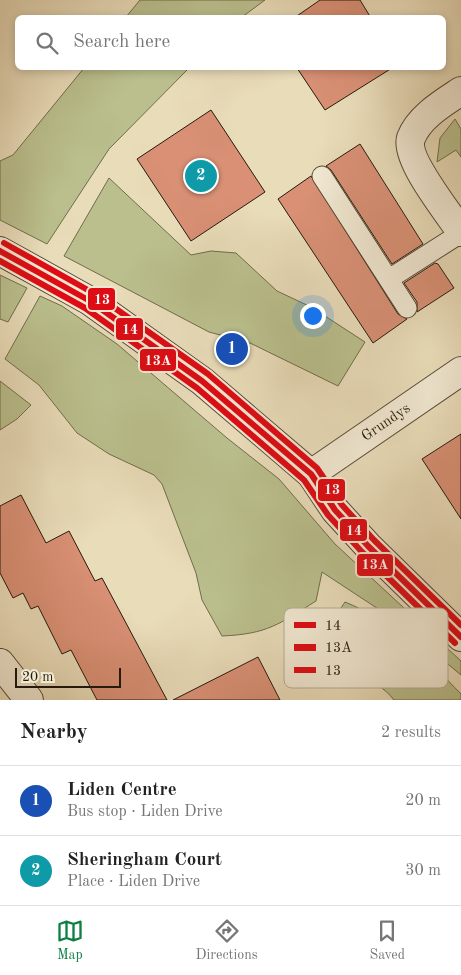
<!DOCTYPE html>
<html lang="en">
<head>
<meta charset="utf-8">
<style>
	:root { --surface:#fff; --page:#f6f6f6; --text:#222; --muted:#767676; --line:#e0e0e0; --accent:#0b8043 }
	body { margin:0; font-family:"Old Standard TT",serif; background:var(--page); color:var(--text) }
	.scale { position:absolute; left:15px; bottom:12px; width:106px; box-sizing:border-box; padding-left:5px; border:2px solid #251a0c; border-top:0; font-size:14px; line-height:18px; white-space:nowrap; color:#251a0c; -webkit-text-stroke:4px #f1e8d2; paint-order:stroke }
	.you { position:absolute; left:312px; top:315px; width:18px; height:18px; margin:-12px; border:4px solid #fff; border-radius:50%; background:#1a73e8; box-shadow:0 0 0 8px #1a73e833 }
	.badge { display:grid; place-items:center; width:32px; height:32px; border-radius:50%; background:var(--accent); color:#fff; font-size:16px; font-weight:700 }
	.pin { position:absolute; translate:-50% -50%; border:2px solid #fff; box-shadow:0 1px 5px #0006 }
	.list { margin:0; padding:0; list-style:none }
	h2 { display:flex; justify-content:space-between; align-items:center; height:65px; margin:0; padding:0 20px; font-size:21px }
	h2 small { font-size:16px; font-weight:400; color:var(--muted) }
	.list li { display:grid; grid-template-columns:32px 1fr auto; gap:15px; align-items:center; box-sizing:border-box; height:70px; padding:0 20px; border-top:1px solid var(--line) }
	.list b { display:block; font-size:19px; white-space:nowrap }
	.list p { margin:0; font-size:16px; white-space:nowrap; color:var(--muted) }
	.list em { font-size:16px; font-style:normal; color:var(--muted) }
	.icon { flex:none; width:28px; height:28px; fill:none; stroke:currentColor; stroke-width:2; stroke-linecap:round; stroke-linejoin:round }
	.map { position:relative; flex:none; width:461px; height:700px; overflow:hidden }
	.search { position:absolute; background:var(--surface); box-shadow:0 2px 8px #0003; left:15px; right:15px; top:15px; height:55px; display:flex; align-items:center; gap:12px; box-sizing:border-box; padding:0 18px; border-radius:8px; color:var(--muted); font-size:19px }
	.sheet { height:205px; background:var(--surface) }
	nav { display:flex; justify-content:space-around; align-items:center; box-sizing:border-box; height:70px; border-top:1px solid var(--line); background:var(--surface); font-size:14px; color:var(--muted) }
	nav a { display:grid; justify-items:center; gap:2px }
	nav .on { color:var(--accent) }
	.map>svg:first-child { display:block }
	.green { fill:#babf8d; stroke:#706c4c }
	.building { fill:#d99075; stroke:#251a0c }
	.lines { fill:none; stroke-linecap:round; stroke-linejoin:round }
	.lane-casing { stroke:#564a37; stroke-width:21 }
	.street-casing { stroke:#564a37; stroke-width:30 }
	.lane { stroke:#f1e8d2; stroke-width:19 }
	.street { stroke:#f1e8d2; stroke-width:28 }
	.bus-1-casing { stroke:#f1e8d2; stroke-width:10 }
	.bus-2-casing { stroke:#f1e8d2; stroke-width:10 }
	.bus-3-casing { stroke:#f1e8d2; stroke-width:10 }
	.bus-1 { stroke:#dd0c15; stroke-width:6 }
	.bus-2 { stroke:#dd0c15; stroke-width:6 }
	.bus-3 { stroke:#dd0c15; stroke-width:6 }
	.labels { text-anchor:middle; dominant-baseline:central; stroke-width:4.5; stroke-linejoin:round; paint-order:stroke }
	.street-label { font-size:15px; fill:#251a0c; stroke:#f1e8d2 }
	.key { fill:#f1e8d2; stroke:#b4aa97; stroke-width:1 }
	.key-label { font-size:14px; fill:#251a0c }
	.line-badge { stroke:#f1e8d2; stroke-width:2 }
	.badge-label { font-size:14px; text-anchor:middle; font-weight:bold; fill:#fff }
</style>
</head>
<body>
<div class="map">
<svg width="461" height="700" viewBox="0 0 461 700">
	<rect width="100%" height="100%" fill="#e9dcb9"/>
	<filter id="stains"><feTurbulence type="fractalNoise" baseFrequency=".004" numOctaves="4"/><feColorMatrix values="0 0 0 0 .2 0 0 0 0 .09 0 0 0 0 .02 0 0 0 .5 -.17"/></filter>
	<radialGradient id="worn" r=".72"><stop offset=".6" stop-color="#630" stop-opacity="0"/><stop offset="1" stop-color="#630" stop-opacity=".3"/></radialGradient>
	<path class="green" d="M 140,0 L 265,0 L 242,17 L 126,17 Z
		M 84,68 L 189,68 L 109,149 L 47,244 L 0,220 L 0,161 L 13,155 Z
		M 455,119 L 461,129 L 461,157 L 456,150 L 437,162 L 440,138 Z
		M 109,178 L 191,255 L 211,251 L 236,253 L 277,291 L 311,307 L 365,342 L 338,386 L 250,343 L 209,332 L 64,256 Z
		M 0,275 L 27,288 L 8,322 L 0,319 Z
		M 40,296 L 62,306 L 117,344 L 227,438 L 279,479 L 335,544 L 461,661 L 461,675 L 395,620 L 322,572 L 316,601 C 279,624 268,634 222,636 L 202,600 L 196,573 L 162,484 L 154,475 L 109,454 L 77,433 L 39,385 L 5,359 Z
		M 0,381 L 31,405 L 17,419 L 0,430 Z
		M 345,602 C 391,620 427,659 461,694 L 461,700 L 394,700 C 385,688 372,682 360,672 C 345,659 336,645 328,627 Z"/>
	<path class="building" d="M 320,0 L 360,0 L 371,18 L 294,18 Z
		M 297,68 L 392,68 L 325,110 Z
		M 211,110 L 265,192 L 191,241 L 137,159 Z
		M 360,144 L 423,244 L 392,264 L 331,170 L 326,166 Z
		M 311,176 L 398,314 L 407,319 L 373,343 L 278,199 Z
		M 435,263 L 438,264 L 454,288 L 417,312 L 417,302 L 404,283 Z
		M 461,434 L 461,519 L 422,459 Z
		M 21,495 L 46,543 L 69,531 L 95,581 L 102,578 L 167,700 L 97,700 L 71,650 L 62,654 L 38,606 L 31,609 L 23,593 L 13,598 L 0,573 L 0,506 Z
		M 258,657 L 280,700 L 173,700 Z"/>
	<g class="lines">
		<g class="lane-casing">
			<path id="lane" d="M 322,176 L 407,308
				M 389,279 L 461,233"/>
		</g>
		<g class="street-casing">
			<g id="street">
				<path d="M 461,91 C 443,103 419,117 411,138 C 404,158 449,214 461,232"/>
				<path d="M 0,251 L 90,301 L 202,381 L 311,474 L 335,510 L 368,546 L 461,637"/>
				<path id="s1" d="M 311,474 L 461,371"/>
				<path d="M 0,663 L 29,700"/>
			</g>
		</g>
		<use href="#lane" class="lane"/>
		<use href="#street" class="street"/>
		<g class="bus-1-casing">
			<path id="bus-1" d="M 0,251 L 90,301 L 202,381 L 311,474 L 335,510 L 368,546 L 461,637"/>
		</g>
		<g class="bus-2-casing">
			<path id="bus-2" d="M 0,261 L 85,308 L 197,388 L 304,480 L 328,515 L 362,552 L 455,643"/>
		</g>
		<g class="bus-3-casing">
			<path id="bus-3" d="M 4,243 L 95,294 L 208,374 L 317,468 L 342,505 L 374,540 L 461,625"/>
		</g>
		<use href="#bus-1" class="bus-1"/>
		<use href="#bus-2" class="bus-2"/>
		<use href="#bus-3" class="bus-3"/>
	</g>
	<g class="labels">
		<g class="street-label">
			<text stroke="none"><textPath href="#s1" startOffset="91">Grundys</textPath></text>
		</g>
	</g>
	<rect x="284" y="608" width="164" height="80" rx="8" class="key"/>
	<rect x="294" y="622" width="22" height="6" fill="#dd0c15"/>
	<rect x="294" y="644" width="22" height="7" fill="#dd0c15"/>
	<rect x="294" y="667" width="22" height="6" fill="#dd0c15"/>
	<g class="key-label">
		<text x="325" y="630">14</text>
		<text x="325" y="652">13A</text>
		<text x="325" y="675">13</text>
	</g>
	<g class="line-badge">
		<rect x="87" y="287" width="29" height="24" rx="5" fill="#dd0c15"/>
		<rect x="115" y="317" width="29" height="24" rx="5" fill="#dd0c15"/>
		<rect x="139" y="348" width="38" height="24" rx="5" fill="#dd0c15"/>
		<rect x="317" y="478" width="29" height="24" rx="5" fill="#dd0c15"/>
		<rect x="339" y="518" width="29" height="24" rx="5" fill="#dd0c15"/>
		<rect x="356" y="553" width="38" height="24" rx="5" fill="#dd0c15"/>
	</g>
	<g class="badge-label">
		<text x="102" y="304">13</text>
		<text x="130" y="334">14</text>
		<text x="158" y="365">13A</text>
		<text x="332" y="494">13</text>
		<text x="354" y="535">14</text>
		<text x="375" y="569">13A</text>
	</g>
	<rect width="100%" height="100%" filter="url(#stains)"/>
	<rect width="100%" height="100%" fill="url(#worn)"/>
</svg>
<div class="scale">20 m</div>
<div class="you"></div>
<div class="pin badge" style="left:232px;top:349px;background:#1a4fb4">1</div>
<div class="pin badge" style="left:201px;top:176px;background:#0f9aa8">2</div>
<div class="search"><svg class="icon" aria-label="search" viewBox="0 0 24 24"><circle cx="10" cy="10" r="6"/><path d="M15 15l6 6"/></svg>Search here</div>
</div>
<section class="sheet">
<h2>Nearby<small>2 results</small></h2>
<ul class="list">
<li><span class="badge" style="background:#1a4fb4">1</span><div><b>Liden Centre</b><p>Bus stop · Liden Drive</p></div><em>20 m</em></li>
<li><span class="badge" style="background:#0f9aa8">2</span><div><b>Sheringham Court</b><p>Place · Liden Drive</p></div><em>30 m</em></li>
</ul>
</section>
<nav>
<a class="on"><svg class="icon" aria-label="map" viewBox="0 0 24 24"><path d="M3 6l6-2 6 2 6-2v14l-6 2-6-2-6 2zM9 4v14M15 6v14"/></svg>Map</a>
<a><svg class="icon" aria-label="directions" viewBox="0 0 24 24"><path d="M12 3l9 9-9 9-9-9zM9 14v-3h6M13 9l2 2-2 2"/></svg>Directions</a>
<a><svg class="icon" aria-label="saved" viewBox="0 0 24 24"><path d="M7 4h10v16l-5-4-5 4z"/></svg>Saved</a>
</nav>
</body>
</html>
